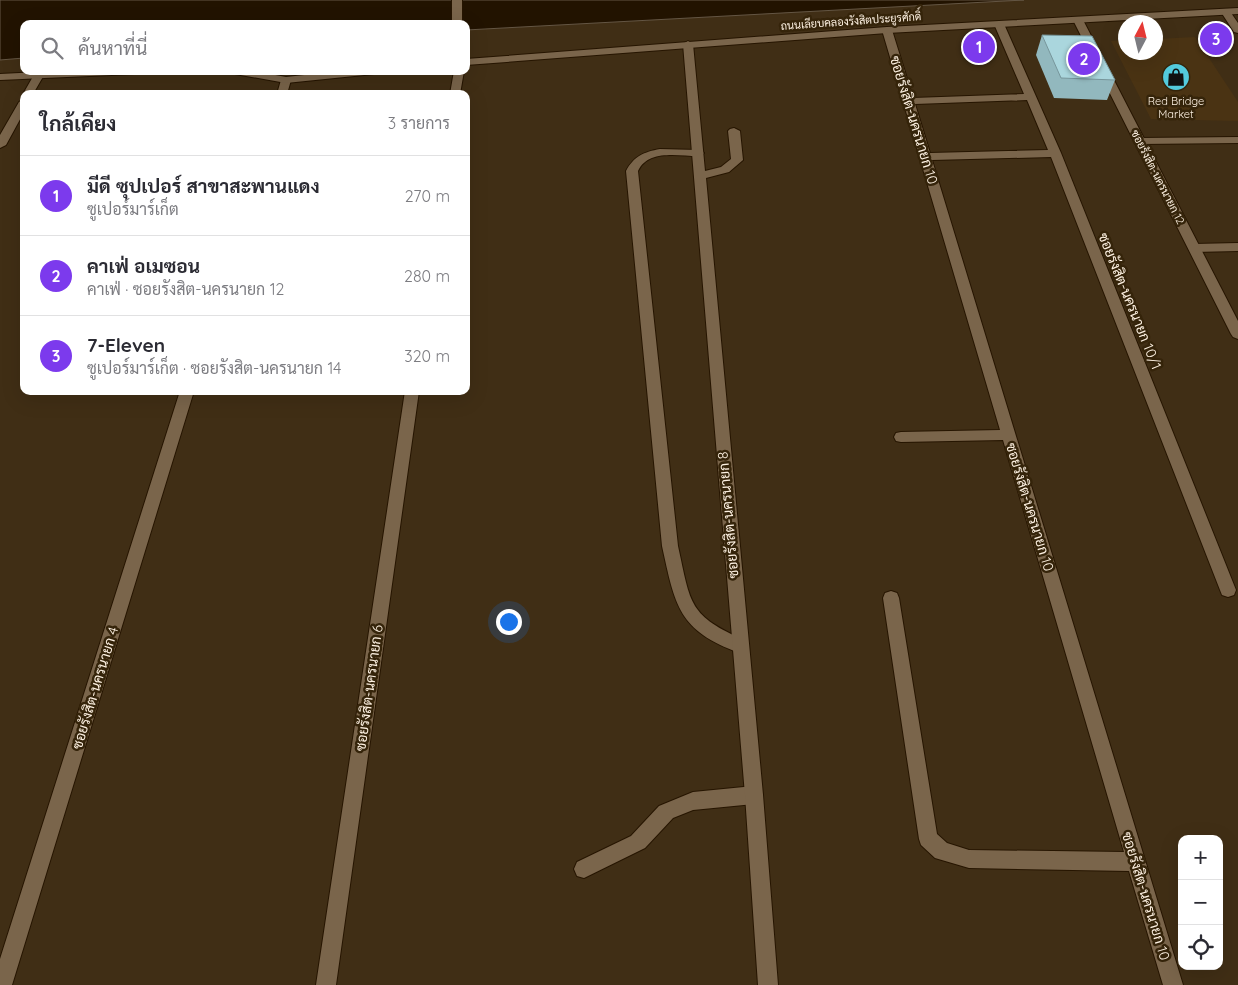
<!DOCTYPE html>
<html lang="th">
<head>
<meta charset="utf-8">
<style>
	:root { --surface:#fff; --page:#f2f2f3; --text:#2b2b33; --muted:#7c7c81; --line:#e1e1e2; --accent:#7c3aed }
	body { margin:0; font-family:Quicksand,Sarabun,sans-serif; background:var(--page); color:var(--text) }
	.controls { position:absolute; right:15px; bottom:15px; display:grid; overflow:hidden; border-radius:10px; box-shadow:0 5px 20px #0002 }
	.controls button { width:45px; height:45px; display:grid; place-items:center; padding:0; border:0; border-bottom:1px solid var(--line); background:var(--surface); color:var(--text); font:25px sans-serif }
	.compass { position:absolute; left:1118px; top:15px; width:45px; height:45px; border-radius:50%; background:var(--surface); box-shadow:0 5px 20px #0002; rotate:7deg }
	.you { position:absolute; left:508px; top:621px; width:18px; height:18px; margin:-12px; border:4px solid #fff; border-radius:50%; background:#1a73e8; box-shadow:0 0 0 8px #1a73e833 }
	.badge { display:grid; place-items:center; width:32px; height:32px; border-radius:50%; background:var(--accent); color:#fff; font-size:16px; font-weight:700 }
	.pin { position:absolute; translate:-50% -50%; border:2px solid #fff; box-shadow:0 1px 5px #0006 }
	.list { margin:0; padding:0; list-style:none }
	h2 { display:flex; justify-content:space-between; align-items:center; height:65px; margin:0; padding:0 20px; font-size:21px }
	h2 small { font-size:16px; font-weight:400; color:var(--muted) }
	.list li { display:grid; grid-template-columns:32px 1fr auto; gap:15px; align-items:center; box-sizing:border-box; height:80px; padding:0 20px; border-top:1px solid var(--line) }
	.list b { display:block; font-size:19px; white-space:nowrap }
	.list p { margin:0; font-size:16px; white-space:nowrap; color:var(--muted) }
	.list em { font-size:16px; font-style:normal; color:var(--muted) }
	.icon { flex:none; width:28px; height:28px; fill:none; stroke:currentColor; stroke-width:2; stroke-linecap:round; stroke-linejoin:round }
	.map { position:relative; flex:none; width:1238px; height:985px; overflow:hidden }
	.search { position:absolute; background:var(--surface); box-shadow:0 5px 20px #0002; left:20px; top:20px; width:450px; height:55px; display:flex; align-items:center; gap:12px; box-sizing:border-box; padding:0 18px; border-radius:10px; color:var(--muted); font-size:19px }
	.panel { position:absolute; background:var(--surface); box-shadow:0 5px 20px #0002; left:20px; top:90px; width:450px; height:305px; border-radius:10px }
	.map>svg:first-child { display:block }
	.built { fill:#4a3313 }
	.water { fill:#221300; stroke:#645644 }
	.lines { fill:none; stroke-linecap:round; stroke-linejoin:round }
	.service-casing { stroke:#261500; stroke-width:2 }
	.minor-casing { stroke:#261500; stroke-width:2 }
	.tertiary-casing { stroke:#261500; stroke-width:2 }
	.service { fill:#7a654b; fill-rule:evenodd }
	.minor { fill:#7a654b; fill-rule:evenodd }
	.tertiary { fill:#7a654b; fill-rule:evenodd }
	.wall { fill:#92b8be }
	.building { fill:#aad6dd; stroke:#77969b }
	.labels { text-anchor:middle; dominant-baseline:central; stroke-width:5; stroke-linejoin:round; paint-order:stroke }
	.far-street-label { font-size:11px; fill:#fdf1e2; stroke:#35240a }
	.far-poi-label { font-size:11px; fill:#fdf1e2; stroke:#35240a }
	.street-label { font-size:14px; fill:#fdf1e2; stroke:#35240a }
</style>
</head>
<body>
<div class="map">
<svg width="1238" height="985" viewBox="0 0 1238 985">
	<rect width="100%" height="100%" fill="#402e15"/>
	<path class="built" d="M 1195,37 L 1238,102 L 1238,121 L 1151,119 L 1111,41 L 1125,40 L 1126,52 L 1156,52 L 1156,39 Z"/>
	<path class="water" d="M 0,0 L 1024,0 L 466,30 L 466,24 L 24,24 L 24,58 L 0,60 Z"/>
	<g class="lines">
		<g class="service-casing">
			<path id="service" d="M 1238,137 L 1238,143 L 1140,144 L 1134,141 L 1140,138 Z
				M 660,149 L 698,150 L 704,153 L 698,156 C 678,156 648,149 638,171 L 678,546 C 691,605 688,615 746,641 L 748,646 L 746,651 L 740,653 C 678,631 675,605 662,546 L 626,171 C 634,156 644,152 660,149 Z
				M 1238,243 L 1238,251 L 1194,252 L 1188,248 L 1194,244 Z
				M 754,786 L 760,789 L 763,795 L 760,801 L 754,804 L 693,810 L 673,818 L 645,848 L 584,878 L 577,876 L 574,869 L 577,862 L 631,836 L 659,806 L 693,792 Z"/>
		</g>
		<g class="minor-casing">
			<path id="minor" d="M 452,0 L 462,0 L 462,24 L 452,24 Z
				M 1226,9 L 1229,10 L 1238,23 L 1238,33 L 1234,32 L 1221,12 Z
				M 1078,17 L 1083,20 L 1238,321 L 1238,339 L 1233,337 L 1231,334 L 1073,20 Z
				M 999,21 L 1004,24 L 1061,153 L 1236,590 L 1234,595 L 1228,597 L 1222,595 L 1220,590 L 1051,157 L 932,160 L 1183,985 L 1163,985 L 1129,871 L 969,868 L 935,858 L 921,845 L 919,839 L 883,598 L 885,593 L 891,591 L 897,593 L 899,598 L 937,834 L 947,843 L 969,850 L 1124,852 L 1003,440 L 901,442 L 896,441 L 894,437 L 896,433 L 901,432 L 1000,430 L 882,30 L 887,27 L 892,30 L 913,98 L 1024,94 L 994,24 ZM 1027,100 L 1048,150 L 930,153 L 915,104 Z
				M 688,41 L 693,44 L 705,171 L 721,167 L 731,159 L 728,131 L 730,129 L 734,128 L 740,131 L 743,160 L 729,172 L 706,178 L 763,795 L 778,985 L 758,985 L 745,795 L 683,44 Z
				M 454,71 L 464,71 L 460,94 L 450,94 Z
				M 39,72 L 44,75 L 33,94 L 24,94 L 24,96 L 23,94 L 35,73 Z
				M 286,77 L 291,80 L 287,94 L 277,94 L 281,80 Z
				M 24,99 L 24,112 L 6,145 L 0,148 L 0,135 L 19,102 Z
				M 180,391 L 194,391 L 12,985 L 0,985 L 0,959 Z
				M 405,391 L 419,391 L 336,985 L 316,985 Z"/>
		</g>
		<g class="tertiary-casing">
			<path id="tertiary" d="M 1238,8 L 1238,14 L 887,33 L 466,65 L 466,59 L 887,27 Z
				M 59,71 L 139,71 L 134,74 L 0,80 L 0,74 Z
				M 230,71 L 254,71 L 286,77 L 341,71 L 379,71 L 374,74 L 286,83 L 235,74 Z"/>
		</g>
		<use href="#service" class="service"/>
		<use href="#minor" class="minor"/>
		<use href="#tertiary" class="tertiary"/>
	</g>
	<path class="wall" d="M 1042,35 L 1115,80 L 1107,100 L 1054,98 L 1036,55 Z"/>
	<path class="building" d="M 1042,35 L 1092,36 L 1115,80 L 1061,78 Z"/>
	<defs>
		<g id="shop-disc" transform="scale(1.4375)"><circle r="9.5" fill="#53cadc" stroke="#35240a"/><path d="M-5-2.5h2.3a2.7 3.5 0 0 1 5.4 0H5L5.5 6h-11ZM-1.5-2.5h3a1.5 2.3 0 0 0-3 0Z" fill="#111"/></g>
	</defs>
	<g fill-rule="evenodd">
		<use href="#shop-disc" x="1176" y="77"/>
	</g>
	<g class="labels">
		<g class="far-street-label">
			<text transform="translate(851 21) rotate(-4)">ถนนเลียบคลองรังสิตประยูรศักดิ์</text>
			<text transform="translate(1158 177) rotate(63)">ซอยรังสิต-นครนายก 12</text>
		</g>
		<g class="far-poi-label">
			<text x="1176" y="101">Red Bridge<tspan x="1176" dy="13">Market</tspan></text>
		</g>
		<g class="street-label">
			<text transform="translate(914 120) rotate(73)">ซอยรังสิต-นครนายก 10</text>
			<text transform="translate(1130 301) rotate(68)">ซอยรังสิต-นครนายก 10/1</text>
			<text transform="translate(1030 507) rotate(73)">ซอยรังสิต-นครนายก 10</text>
			<text transform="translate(728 515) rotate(-95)">ซอยรังสิต-นครนายก 8</text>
			<text transform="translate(95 688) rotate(-73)">ซอยรังสิต-นครนายก 4</text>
			<text transform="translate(369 688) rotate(-82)">ซอยรังสิต-นครนายก 6</text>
			<text transform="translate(1146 896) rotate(73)">ซอยรังสิต-นครนายก 10</text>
		</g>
	</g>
</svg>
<div class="controls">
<button>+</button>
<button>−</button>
<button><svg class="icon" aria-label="locate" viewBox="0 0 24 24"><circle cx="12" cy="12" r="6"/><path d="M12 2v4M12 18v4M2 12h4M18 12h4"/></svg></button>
</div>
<svg class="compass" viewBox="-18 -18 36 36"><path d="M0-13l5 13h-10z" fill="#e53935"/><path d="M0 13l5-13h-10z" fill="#7c7c81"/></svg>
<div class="you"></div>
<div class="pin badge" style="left:979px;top:47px">1</div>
<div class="pin badge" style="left:1084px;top:59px">2</div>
<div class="pin badge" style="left:1216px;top:39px">3</div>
<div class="search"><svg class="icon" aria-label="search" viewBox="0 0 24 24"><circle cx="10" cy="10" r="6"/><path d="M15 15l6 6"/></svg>ค้นหาที่นี่</div>
<section class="panel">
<h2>ใกล้เคียง<small>3 รายการ</small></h2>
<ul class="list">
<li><span class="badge">1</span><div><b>มีดี ซุปเปอร์ สาขาสะพานแดง</b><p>ซูเปอร์มาร์เก็ต</p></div><em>270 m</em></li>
<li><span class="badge">2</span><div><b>คาเฟ่ อเมซอน</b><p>คาเฟ่ · ซอยรังสิต-นครนายก 12</p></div><em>280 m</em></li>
<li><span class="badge">3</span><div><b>7-Eleven</b><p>ซูเปอร์มาร์เก็ต · ซอยรังสิต-นครนายก 14</p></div><em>320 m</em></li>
</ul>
</section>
</div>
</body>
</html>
